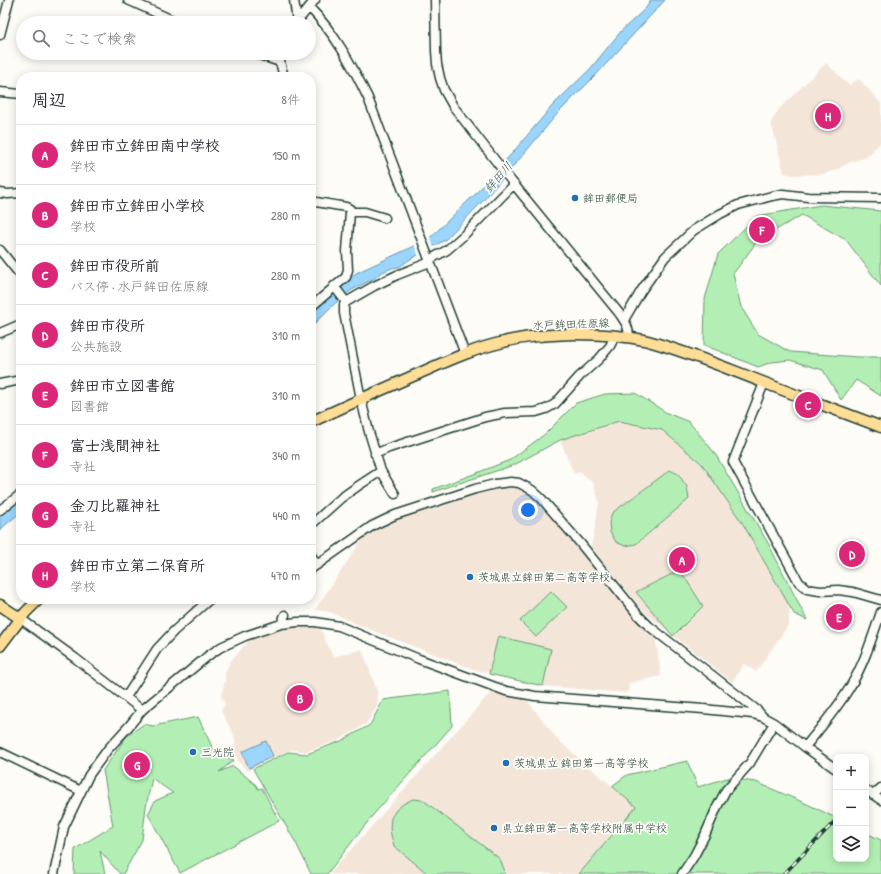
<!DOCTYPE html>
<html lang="ja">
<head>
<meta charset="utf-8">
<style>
	:root { --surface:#fff; --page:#f7f7f7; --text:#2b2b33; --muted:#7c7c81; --line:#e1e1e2; --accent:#db2777 }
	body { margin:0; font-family:"Patrick Hand","Klee One",sans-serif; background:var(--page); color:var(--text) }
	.controls { position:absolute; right:12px; bottom:12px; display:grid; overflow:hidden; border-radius:8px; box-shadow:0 2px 10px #0003 }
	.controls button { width:36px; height:36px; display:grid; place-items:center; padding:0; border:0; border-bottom:1px solid var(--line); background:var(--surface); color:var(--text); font:20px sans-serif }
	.you { position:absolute; left:528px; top:510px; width:14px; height:14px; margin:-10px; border:3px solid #fff; border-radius:50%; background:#1a73e8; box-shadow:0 0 0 6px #1a73e833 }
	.badge { display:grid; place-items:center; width:26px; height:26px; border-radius:50%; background:var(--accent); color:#fff; font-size:13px; font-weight:700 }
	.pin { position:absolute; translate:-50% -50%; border:2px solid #fff; box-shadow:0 1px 4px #0006 }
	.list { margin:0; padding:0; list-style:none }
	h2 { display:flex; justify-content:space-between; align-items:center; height:52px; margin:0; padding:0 16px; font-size:17px }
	h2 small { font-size:13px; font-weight:400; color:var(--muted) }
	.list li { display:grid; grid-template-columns:26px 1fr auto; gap:12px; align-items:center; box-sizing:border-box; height:60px; padding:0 16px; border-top:1px solid var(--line) }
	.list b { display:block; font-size:15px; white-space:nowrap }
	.list p { margin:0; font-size:13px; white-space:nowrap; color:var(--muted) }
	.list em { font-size:13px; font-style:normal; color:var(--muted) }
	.icon { flex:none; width:22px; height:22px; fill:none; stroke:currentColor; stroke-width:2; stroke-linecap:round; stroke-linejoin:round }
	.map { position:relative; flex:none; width:881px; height:874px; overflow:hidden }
	.search { position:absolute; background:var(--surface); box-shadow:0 2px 10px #0003; left:16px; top:16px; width:300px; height:44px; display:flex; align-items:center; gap:10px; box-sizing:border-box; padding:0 14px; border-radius:22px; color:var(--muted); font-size:15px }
	.panel { position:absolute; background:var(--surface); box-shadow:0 2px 10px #0003; left:16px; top:72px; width:300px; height:532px; border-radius:16px }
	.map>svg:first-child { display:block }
	.built { fill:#f4e5d9 }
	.green { fill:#b3efb4; stroke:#699674 }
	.water { fill:#9bd5fb; stroke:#6998ab }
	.pier { fill:#fdfcf7 }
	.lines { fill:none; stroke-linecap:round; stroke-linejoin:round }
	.minor-casing { stroke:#1f3d34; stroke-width:11 }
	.major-casing { stroke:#1f3d34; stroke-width:13 }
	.minor { stroke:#fdfcf7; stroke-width:8 }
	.major { stroke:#fedd96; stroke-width:10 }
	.rail-casing { stroke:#1f3d34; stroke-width:3.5 }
	.rail { stroke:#fdfcf7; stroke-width:2; stroke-dasharray:6; stroke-linecap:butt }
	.poi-dot { fill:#1f6fb2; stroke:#fdfcf7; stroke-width:1.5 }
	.labels { text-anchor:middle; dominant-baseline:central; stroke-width:3.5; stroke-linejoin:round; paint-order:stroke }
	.poi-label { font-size:11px; fill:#1f3d34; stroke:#fdfcf7; text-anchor:start }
	.street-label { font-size:11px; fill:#1f3d34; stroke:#fdfcf7 }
	.water-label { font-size:12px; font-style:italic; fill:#385b5c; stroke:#fdfcf7 }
</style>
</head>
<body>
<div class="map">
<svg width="881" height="874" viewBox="0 0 881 874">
	<rect width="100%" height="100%" fill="#fdfcf7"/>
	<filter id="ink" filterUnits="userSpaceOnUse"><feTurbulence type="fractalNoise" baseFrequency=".025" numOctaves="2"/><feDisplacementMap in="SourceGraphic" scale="8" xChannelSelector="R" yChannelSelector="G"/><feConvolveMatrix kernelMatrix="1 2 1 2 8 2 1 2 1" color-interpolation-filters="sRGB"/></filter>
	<g filter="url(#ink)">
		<path class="built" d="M 826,63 L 849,85 L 859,79 L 881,103 L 881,142 L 866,158 L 852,161 L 838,169 L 824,174 L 792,175 L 784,173 L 771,122 L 779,109 Z
			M 632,419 L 656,426 L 679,441 L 716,477 L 790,606 L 789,624 L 756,672 L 744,664 L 732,682 L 644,612 L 591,547 L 596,522 L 599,502 L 593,483 L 581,472 L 574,474 L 560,440 L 590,427 L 607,422 Z
			M 505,487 L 521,488 L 529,493 L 577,545 L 655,635 L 661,676 L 629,683 L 628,693 L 543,686 L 473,669 L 368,629 L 330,612 L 315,610 L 365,535 L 390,520 L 480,492 Z
			M 319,626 L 333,657 L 362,649 L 377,691 L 378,700 L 377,707 L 366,724 L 339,740 L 305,752 L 297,750 L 290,750 L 247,771 L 238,761 L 234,752 L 235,742 L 234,735 L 221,711 L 225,704 L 221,696 L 225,681 L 225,673 L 230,662 L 254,635 L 285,628 Z
			M 491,692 L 526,699 L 558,740 L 636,807 L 579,874 L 330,874 L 338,864 Z"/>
		<path class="green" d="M 821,205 L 881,211 L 881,286 L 846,240 L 802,215 L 758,240 L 733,274 L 741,307 L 758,334 L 790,352 L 858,357 L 881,357 L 881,396 L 856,380 L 841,400 L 823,370 L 790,360 L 772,362 L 758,367 L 704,345 L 705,299 L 718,254 L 757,216 Z
			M 635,393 L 667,413 L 689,422 L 714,452 L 768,543 L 807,620 L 794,614 L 743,524 L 702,464 L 662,430 L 619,421 L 560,440 L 514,465 L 433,492 L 433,489 L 474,474 L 510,460 L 545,434 L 576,403 L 605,394 Z
			M 670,470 L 678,474 L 687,487 L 689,499 L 636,544 L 625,546 L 616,542 L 610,532 L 609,523 L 612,513 Z
			M 680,570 L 703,606 L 673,636 L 636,592 Z
			M 551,591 L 567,607 L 536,637 L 520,621 Z
			M 498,636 L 551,649 L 543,686 L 489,674 Z
			M 450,691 L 452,726 L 373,815 L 327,874 L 311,874 L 296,843 L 253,769 L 288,752 L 307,754 L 341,741 L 370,725 L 383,700 Z
			M 198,717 L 215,753 L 234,760 L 219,772 L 233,766 L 256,785 L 258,789 L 262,788 L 279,821 L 180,873 L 148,814 L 155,801 L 173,793 L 164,787 L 152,778 L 146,807 L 142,840 L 123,874 L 120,874 L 100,851 L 105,874 L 74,874 L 75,849 L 113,826 L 103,770 L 127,736 L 144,724 L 153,726 Z
			M 687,761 L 698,787 L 727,778 L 756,782 L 807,804 L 836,818 L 836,859 L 866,859 L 866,833 L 881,840 L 881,874 L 579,874 L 636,807 L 612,786 L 627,775 Z
			M 413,799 L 423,800 L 500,859 L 504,869 L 505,874 L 428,874 L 394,846 L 391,835 L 390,828 L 391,818 L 396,810 L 403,804 Z"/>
		<path class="water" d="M 651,0 L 665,0 L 596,75 L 558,113 L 523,155 L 482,202 L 445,240 L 409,260 L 399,267 L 392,268 L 380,273 L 375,278 L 350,291 L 332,306 L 311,327 L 311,310 L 356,273 L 410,248 L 432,236 L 472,197 L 475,195 L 477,192 L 514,151 L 553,105 L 590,69 L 622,30 L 646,8 Z
			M 21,499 L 21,512 L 3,527 L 0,531 L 0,515 L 13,504 Z
			M 266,741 L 273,756 L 249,768 L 242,752 Z"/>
		<path class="pier" d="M 430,236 L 434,248 L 419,257 L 414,244 Z"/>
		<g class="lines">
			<g class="minor-casing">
				<path id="minor" d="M 128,0 L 179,23
					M 294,0 L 297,22
					M 435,0 L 436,51 L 437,64 L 440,78 L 444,90 L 453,106 L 512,182 L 619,313 C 625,322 629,326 629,337
					M 309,7 C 335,33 352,65 368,98 L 465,354
					M 296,23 L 315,0
					M 0,35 L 9,0
					M 253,53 L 280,62
					M 281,53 L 280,62 L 284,77
					M 0,92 L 21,94
					M 0,193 L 8,194 L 21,193
					M 311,202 L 316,202 L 346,207 L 350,209 L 350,212 L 365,212 L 385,218
					M 0,250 L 21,276
					M 429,260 L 447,250 L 464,235 L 514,184
					M 334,286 L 346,302
					M 311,307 L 346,277 L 348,270 L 347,251 L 350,212
					M 624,320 L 641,291 L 665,257 L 694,230 L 720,214 L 738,205 L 772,196 L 783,194 L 808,197 L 881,198
					M 0,333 L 21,324
					M 764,383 L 733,462 L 799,582 L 807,589 L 820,591 L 838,590 L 853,592 L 881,600
					M 0,384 L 21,380
					M 375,454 L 389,448 L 485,417 L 505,413 L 536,412 L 546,409 L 555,404 L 580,376 L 599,359 L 610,346 L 612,342 L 613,335
					M 381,471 L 395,494
					M 0,510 L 21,494
					M 311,525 L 341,498 L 358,486 L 381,471 L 369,432 L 361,399 L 344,313 L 344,305 L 346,302 L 374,286 L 397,275 L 430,262
					M 311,555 L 317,565
					M 311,569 L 372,526 L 395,515 L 475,489 L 495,484 L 511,482 L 519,483 L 532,490 L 541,498 L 580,543 L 639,616 L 649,626 L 758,711 L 763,717
					M 21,619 L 75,658 L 142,710
					M 281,624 L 285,615
					M 126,697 L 157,649 L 174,631 L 210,599
					M 805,747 C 820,728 837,709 850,687 C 864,664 872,638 881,612
					M 0,752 L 81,791
					M 866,790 L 881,800
					M 873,795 L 881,788
					M 54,874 L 64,827 L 89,775 L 108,749 L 129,726 L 142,710 L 209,655 L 221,647 L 245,636 L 281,624 L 298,622 L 315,622 L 339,626 L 419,659 L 506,691 L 535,696 L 703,709 L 753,714 L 763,717 L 774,723 L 805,747 L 836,769
					M 682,874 L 694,856 L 705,835 L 717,807 L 726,790 L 750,763 L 774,723"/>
			</g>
			<g class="major-casing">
				<path id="major" d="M 311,422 C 345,406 379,391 413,376 C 443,363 472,349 504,342 C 526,336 550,335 573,334 C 598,334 623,335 648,341 C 688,352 726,368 765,383 C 803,398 842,412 881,427
					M 0,605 L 21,619
					M 0,646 L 25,613 L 39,599"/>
			</g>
			<use href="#minor" class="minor"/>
			<use href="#major" class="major"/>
			<g class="rail-casing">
				<path id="rail" d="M 784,874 L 836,820"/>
			</g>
			<use href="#rail" class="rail"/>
		</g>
	</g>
	<g class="poi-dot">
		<circle cx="575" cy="198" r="4"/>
		<circle cx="470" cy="577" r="4"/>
		<circle cx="193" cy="752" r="4"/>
		<circle cx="506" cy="763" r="4"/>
		<circle cx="494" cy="828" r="4"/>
	</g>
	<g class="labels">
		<g class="poi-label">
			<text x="583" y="198">鉾田郵便局</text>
			<text x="478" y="577">茨城県立鉾田第二高等学校</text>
			<text x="201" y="752">三光院</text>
			<text x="514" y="763">茨城県立 鉾田第一高等学校</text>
			<text x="502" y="828">県立鉾田第一高等学校附属中学校</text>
		</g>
		<g class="street-label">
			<text transform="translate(571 324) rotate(-2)">水戸鉾田佐原線</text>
		</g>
		<g class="water-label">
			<text transform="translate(498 177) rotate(-49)">鉾田川</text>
		</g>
	</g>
</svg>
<div class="controls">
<button>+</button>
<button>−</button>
<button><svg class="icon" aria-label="layers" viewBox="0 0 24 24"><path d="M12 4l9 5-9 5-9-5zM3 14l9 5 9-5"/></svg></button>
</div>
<div class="you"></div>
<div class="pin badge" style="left:682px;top:560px">A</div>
<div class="pin badge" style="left:300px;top:698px">B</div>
<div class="pin badge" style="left:808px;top:405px">C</div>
<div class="pin badge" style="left:852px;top:554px">D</div>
<div class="pin badge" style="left:839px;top:617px">E</div>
<div class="pin badge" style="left:762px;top:230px">F</div>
<div class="pin badge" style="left:137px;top:765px">G</div>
<div class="pin badge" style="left:828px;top:116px">H</div>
<div class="search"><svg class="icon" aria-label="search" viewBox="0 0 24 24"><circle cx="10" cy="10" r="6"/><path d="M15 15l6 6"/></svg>ここで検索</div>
<section class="panel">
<h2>周辺<small>8件</small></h2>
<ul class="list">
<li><span class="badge">A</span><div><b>鉾田市立鉾田南中学校</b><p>学校</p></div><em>150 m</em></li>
<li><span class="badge">B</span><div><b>鉾田市立鉾田小学校</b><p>学校</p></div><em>280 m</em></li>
<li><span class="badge">C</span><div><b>鉾田市役所前</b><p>バス停 · 水戸鉾田佐原線</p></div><em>280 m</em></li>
<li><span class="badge">D</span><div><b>鉾田市役所</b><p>公共施設</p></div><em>310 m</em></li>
<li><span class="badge">E</span><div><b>鉾田市立図書館</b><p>図書館</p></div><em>310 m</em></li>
<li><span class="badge">F</span><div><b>富士浅間神社</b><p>寺社</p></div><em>340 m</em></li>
<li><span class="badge">G</span><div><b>金刀比羅神社</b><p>寺社</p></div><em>440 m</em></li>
<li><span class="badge">H</span><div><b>鉾田市立第二保育所</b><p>学校</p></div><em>470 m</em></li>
</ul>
</section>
</div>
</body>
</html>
